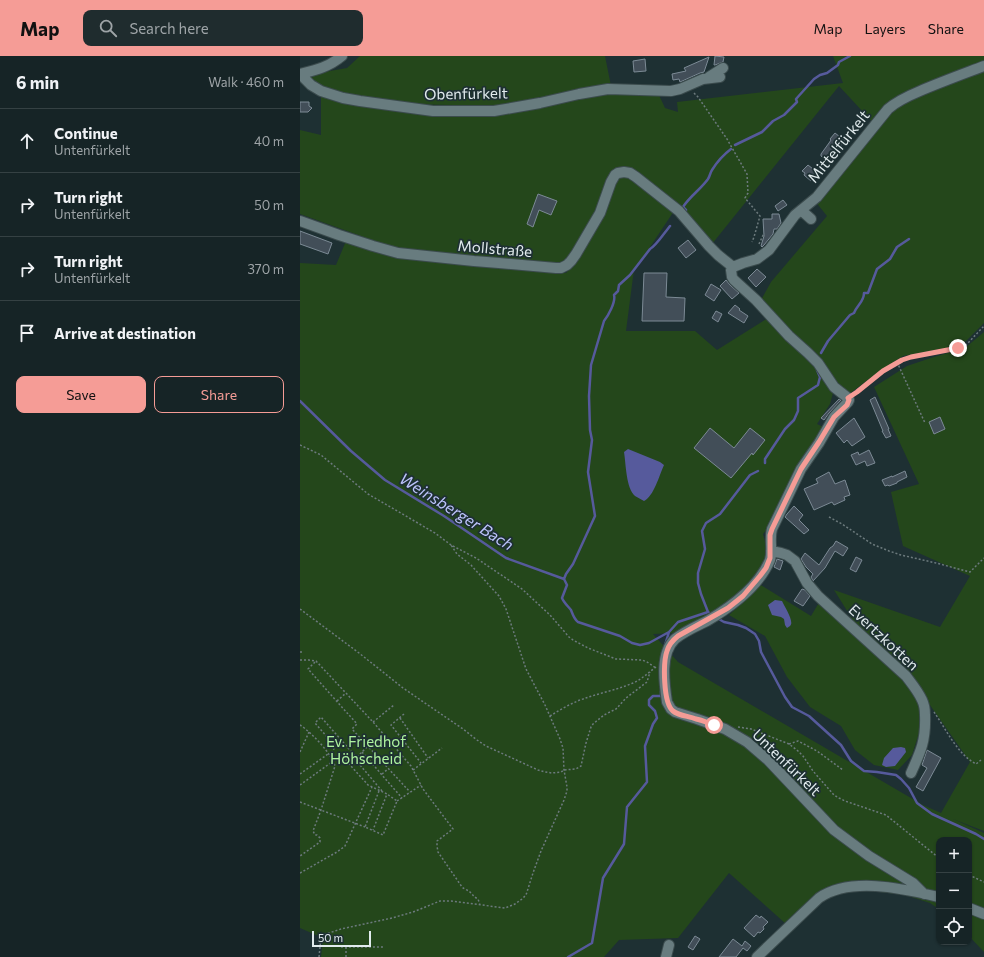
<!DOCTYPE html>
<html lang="en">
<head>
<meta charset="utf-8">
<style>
	:root { --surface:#162426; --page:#1f2c2e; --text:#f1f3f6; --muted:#9ea4a7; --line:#354143; --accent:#f59c96 }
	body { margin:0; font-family:Commissioner,sans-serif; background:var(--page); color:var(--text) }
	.controls { position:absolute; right:12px; bottom:12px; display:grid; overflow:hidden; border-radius:8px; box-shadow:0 1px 3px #0004 }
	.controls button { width:36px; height:36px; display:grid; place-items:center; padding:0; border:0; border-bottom:1px solid var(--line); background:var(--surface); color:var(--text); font:20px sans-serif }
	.scale { position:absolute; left:12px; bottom:10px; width:59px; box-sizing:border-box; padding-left:4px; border:2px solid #e1ebed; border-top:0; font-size:11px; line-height:14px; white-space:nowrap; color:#e1ebed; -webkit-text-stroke:3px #1e3033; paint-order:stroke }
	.stop { position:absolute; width:12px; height:12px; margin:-9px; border:3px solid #f59c96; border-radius:50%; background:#fff }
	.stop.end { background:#f59c96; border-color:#fff; box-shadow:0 1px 4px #0008 }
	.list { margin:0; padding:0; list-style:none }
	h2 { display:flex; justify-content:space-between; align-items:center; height:52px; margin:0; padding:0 16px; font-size:17px }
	h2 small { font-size:13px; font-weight:400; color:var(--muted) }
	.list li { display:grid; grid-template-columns:26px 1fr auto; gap:12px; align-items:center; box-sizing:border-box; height:64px; padding:0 16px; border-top:1px solid var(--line) }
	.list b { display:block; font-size:15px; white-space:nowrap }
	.list p { margin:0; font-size:13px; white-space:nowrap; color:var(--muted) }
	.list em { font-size:13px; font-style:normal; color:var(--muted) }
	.actions { display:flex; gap:8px; padding:12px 16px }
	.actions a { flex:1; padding:9px 0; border:1px solid var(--accent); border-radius:8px; text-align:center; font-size:14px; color:var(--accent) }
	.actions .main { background:var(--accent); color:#111 }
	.icon { flex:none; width:22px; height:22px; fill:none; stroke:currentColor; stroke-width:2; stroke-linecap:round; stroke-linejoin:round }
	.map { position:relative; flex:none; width:684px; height:901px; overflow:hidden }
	header { display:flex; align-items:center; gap:24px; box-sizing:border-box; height:56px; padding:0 20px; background:var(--accent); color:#111 }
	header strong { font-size:19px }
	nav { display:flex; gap:22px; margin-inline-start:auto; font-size:14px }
	.search { width:280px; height:36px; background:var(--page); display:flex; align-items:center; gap:10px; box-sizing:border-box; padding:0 14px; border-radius:8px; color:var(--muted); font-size:15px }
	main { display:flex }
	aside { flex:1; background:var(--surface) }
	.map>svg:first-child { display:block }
	.green { fill:#24471b }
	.water { fill:#565a9c }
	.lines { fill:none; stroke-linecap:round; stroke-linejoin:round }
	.stream { stroke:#565a9c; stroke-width:2.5 }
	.building { fill:#424e58; stroke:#7c8a95 }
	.minor-casing { stroke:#3b4b4d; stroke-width:12 }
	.path { stroke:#6c7a7d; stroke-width:1.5; stroke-dasharray:2 2; stroke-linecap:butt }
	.minor { stroke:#687c7f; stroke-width:10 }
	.route { stroke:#f59c96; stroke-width:5 }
	.labels { text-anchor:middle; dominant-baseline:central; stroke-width:3.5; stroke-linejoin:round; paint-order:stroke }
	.street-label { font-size:15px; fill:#e1ebed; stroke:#1e3033 }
	.park-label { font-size:15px; fill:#aef39e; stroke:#1e3033 }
	.water-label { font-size:16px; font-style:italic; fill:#bcc3fb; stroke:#1e3033 }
</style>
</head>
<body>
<header>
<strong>Map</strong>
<div class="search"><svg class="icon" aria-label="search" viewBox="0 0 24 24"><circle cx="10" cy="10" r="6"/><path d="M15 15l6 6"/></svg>Search here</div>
<nav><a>Map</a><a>Layers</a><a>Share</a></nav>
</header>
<main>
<aside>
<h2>6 min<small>Walk · 460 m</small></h2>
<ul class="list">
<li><svg class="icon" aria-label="ahead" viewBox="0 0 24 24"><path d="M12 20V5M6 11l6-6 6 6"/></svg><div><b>Continue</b><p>Untenfürkelt</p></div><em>40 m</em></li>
<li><svg class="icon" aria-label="right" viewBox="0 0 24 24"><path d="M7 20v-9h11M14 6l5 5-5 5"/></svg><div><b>Turn right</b><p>Untenfürkelt</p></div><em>50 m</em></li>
<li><svg class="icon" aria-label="right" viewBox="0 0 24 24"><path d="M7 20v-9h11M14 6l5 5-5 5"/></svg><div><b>Turn right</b><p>Untenfürkelt</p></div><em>370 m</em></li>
<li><svg class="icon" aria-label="arrive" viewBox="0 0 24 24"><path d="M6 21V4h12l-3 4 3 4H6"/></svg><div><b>Arrive at destination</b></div></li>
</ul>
<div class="actions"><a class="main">Save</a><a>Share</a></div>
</aside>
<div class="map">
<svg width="684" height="901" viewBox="0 0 684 901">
	<rect width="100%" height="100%" fill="#1e3033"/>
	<path class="green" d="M 60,0 L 305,0 L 311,30 L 205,50 L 99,48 L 25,34 L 7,19 L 47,12 Z
		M 533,0 L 684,0 L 684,267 L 666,285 L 656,290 L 603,300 L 581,314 L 549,338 L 539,331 L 461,244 L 471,226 L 527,160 L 515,145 L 577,71 L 539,30 L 412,188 L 332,115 L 322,111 L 312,115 L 298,157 L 273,199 L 262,208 L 229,206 L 97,193 L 0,158 L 0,74 L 21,79 L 21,39 L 164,58 L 313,34 L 358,37 L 365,52 L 378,56 L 377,46 L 543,27 Z
		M 327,119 L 374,155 L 334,215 L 333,221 L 326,275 L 395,275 L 417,294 L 468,262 L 511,302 L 534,333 L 530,348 L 517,368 L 525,372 L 468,472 L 463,478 L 467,493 L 464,506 L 457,520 L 445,533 L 415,556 L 376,577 L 353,578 L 378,606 L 623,749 L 641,757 L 670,706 L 625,642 L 556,569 L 534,534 L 640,571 L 670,520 L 603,490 L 591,436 L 619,428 L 574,331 L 607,310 L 634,301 L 665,292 L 684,276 L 684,775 L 653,763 L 684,777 L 684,896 L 669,880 L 669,784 L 639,784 L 639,853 L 630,847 L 605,839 L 573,835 L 547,835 L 541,827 L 519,835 L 486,868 L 429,817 L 378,882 L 319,884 L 304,901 L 21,901 L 23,882 L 0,872 L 0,207 L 36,209 L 46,185 L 252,216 L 266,217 L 275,207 L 317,122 Z
		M 459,528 L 511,560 L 520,545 L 614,633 L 619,648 L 620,674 L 612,699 L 598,714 L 574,709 L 555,694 L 541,670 L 510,651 L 487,621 L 465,580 L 429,559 L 450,540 Z"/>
	<path class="water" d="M 328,393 L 360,406 L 364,409 C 359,420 354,440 344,445 C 341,443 338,442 335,440 C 326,432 326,408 324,396 Z
		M 475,544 L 482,545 C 484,550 495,566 490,570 C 489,571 488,571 487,572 L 485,569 L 484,563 L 481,561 L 472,559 L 468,549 Z
		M 601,691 L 605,692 L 606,696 L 595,710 L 586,711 L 582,709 L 584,702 L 593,692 Z"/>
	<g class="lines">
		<path class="stream" d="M 435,89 L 462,76 L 473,65 L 484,59 L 497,46 L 496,43 L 514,23 L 520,19 L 527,17 L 538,9 L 539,6 L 550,0
			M 386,154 L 383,151 C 390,140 401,133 408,123 C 410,120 410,117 412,114 C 417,106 423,99 431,93
			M 521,297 L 528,285 L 550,259 L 554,257 C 557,249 564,246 564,237 L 568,237 L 577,213 L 590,203 L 597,191 L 609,183
			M 0,345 L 51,395 L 85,424 L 144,460 L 206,502 L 264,523 L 267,529 L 262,542 C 264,547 268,550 271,554 C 273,559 274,563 278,566 L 320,580 L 332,587 L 340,589 L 349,587 L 369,576 L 378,566 L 408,556 L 413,559
			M 465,407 L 465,403 L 485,373 L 494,364 L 498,355 L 498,342 L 518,329 L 520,321 L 517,314
			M 264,523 L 266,518 L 273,508 L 295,460 L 288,416 L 292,384 L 290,374 L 289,340 L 291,309 L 304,265 C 308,260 316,246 314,239 L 318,235 L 319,229 L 330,219 L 350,193 C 356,190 365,176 370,170
			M 408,556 L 401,538 L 398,527 L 398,517 L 405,493 L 402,475 L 406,467 L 420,458 L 450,419 L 458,415
			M 417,562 L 424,566 L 438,569 L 446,572 L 455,578 L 459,585 L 461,596 L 485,641 L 492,651 L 509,660 L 541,689 L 551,705 L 564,715 L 577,716 L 596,719 L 601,723 L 609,732 L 617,747 L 632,758 L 676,778 L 684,783
			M 365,589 L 369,576
			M 268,901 L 292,887 L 303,822 L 324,788 L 327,751 L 347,726 L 345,690 L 353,668 L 357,662 L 355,655 L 349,649 L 349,644 L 353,640 L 361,640 L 361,635"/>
	</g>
	<path class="building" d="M 415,0 L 424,1 L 423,6 L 415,9 L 414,9 Z
		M 409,1 L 404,16 L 400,17 L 380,26 L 379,23 L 373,24 L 372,18 L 386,15 L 384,12 Z
		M 345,3 L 346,15 L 334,16 L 333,5 Z
		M 0,46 L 9,46 L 9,50 L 12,52 L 8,56 L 0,56 Z
		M 535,77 L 545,85 L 528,106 L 521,100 L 521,98 L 529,87 L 531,84 L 530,83 Z
		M 508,109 L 518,117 L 511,125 L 504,119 L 505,117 L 502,115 Z
		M 238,138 L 257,145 L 251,159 L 239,154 L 233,171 L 227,168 Z
		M 483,144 L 487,149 L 478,155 L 475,150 Z
		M 472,158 L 479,158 L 481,167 L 477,173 L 474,173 L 473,178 L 464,189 L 462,191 L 461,190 L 464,180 L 463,163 L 472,163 Z
		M 0,175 L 32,187 L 28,198 L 0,188 Z
		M 388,184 L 396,194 L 386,202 L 378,192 Z
		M 457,213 L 466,221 L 456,231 L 448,222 Z
		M 344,217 L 367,217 L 366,241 L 385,242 L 384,265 L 342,265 Z
		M 426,224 L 430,229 L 439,237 L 432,243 L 420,230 Z
		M 411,228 L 421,234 L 414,245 L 405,239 Z
		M 435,249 L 440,253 L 439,254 L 448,260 L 444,267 L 428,257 Z
		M 416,255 L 422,258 L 418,266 L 412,262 Z
		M 575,341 L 589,373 L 588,373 L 591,380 L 586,382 L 582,375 L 583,375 L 570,344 Z
		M 539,343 L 541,344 L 529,357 L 524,364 L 521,362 Z
		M 640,361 L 645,373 L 634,378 L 629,366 Z
		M 554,362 L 565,381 L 552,390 L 547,384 L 544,387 L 536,377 Z
		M 410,372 L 434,392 L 450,372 L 465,384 L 453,399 L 452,397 L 431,422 L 394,392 Z
		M 569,394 L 575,407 L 567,410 L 565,405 L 556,409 L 551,399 L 558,396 L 559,399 Z
		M 605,415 L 607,421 L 597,426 L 597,427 L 589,430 L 588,429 L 585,430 L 582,424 L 592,420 L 592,421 Z
		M 529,416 L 535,428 L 545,424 L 550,439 L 544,441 L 545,444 L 534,449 L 532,446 L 514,454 L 504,433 L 518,427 L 516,423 Z
		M 494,450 L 503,459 L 499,464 L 509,474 L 504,478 L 485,461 L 487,458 Z
		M 536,485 L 548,492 L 543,500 L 535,495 L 525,512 L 513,525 L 511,521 L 513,518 L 506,511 L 501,503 L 505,497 L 519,509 L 530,492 L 533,490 Z
		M 556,501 L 562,504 L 556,516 L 550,513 Z
		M 477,503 L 483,505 L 480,514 L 474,511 Z
		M 502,533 L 505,534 L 510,540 L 503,550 L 494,545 Z
		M 627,694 L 641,702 L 623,735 L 616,731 L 627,712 L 622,709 Z
		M 456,859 L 460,862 L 461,860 L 468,866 L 463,871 L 464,873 L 460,877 L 458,876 L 454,881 L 444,872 Z
		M 395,880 L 400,883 L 393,894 L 388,891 Z
		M 433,883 L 442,890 L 445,885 L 451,890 L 447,895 L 443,892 L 436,901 L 419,901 Z"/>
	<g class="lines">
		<g class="minor-casing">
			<path id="minor" d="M 0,18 L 11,29 L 21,35 L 43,42 L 60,45 L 133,55 L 194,55 L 240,47 L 279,38 L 308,33 L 371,35 L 380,33 L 403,23 L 420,21
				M 0,18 C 16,14 29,11 42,0
				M 409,21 L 423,12
				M 501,154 L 511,163
				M 0,165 L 39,179 L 73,190 L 98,197 L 174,205 L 199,207 L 256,212 L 261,212 L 267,209 L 271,205 L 276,198 L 300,157 L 311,126 L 315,119 L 318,117 L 324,116 L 330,117 L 336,121 L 379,155 L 409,190 L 418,199 L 433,211
				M 471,495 L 481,497 L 487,499 L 495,505 L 507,527 L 518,540 L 606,620 C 612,628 618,635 622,644 C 624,648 625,654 625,659 C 626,684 621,695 611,717
				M 624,838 L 613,827 L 569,800 L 534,774 L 468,704 L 447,686 L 425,673 L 397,663 L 375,656 L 371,653 L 367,646 C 364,626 360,597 375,583 C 385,575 397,570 407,565 C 431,551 459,530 470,504 C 473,494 469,483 472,473 L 501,413 L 519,387 L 534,361 L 548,346 L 549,344 L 548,342 L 534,331 L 518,307 L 508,297 L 489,280 L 456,244 L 434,224 L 432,221 L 431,214 L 433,211 L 443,207 L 457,203 L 469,194 L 495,159 L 517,141 L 588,53 C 597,45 608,40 620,35 C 641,26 663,18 684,10
				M 669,852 L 684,858
				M 366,901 L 369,889
				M 457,901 L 519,842 C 551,820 604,833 639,841"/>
		</g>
		<path class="path" d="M 394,37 L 398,41 L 427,83 L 447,118 L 448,137 L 445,142 L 460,160 L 454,181 L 452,186
			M 459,188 L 464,177
			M 597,306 L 625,367
			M 554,338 C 570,327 582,312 600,305 C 618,297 643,297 663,290 L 667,288 L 684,270
			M 0,389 L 21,399 L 68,438 L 135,477 L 151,489 L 176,502 L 222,533 L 250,559 L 269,581 L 273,584 L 288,592 L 316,603 L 342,604 L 347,606 L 356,612
			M 529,461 L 542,468 L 572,488 L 589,495 L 601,499 L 636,507 L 670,516 L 684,502
			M 0,553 L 59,597 L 103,632 L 163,673 L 177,684 L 186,690 L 238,714 L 245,716 L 252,717 L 261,716 L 264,714 L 276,713 L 281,710 L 286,687 L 291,671 L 293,668 L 304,659 L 316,653 L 326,642 L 347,626 L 350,616
			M 0,596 L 2,596
			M 0,604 L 9,604 L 16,605 L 73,666 L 111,710 L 123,733 L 153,773 L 137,785 L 137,790 L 138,796 L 162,831 C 164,833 167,834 169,835 C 172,838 174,841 178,843 L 180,849
			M 15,606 L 8,613 L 57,668 L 52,673 L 110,736
			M 37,645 L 46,637
			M 634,656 C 646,673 657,698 676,708 L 681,704
			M 104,658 L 91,669 L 121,707
			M 250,660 C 260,654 271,647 283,643 C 299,637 317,634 333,627 C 342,623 348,617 356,611
			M 100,662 L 128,702
			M 73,666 L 94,649
			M 0,669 C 11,676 32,698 35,710 L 21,754 L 13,775 L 15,779 L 17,779 L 20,782 L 20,786 L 0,800
			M 438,671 L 451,673 L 489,688 L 498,695 L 503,700 L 513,715 L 534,739 L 539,742 L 545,745 L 586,759 L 639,802
			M 489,688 L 498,685 L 500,686 L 517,695 L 543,714
			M 0,696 L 9,676
			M 62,696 L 102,742
			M 30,701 L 33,695 L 35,690 L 15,667 L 21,661 L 56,701
			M 55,703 L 82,735
			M 46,704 L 55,703 L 67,691
			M 113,714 L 142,692
			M 0,718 L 28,698
			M 82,718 L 88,713
			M 0,729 L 36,703 L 43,701 L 68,729 L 87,738 L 73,774
			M 79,735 L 65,771 L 83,779 L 97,745 L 87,738
			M 97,745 L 121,729
			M 0,746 L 65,771
			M 0,817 L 37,796 L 45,790 L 72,731
			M 669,819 L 684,826
			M 38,881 L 39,891 L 83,891
			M 19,901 L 21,881 L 23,879 L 41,873 L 92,862 L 113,856 L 140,845 L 151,845 L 205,852 L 215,848 L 222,843 L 226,839 L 233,817 L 241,795 L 264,744 L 267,735 L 267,731 L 264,714 L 263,692 L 260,683 L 245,649 L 226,613 L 206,553 L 199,540 L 188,528 L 171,509 L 157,498 L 151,489
			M 46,901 L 46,891"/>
		<use href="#minor" class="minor"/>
	</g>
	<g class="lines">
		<path class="route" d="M 414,669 C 408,667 402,664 396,663 C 389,660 379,660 373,655 C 363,647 363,606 367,595 C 369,588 373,584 378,580 L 428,552 L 443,540 L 460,520 L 466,512 L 470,502 L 470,479 L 472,473 L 501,413 L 519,386 L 534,361 L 547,349 L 549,344 L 548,342 L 557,336 L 583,315 L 602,304 L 611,301 L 658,292"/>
	</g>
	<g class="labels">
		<g class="street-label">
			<text transform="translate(166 37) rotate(-1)">Obenfürkelt</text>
			<text transform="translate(538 90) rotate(-51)">Mittelfürkelt</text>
			<text transform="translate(195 192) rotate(5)">Mollstraße</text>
			<text transform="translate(584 581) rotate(43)">Evertzkotten</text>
			<text transform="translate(487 706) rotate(44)">Untenfürkelt</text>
		</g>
		<g class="park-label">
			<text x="66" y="685">Ev. Friedhof<tspan x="66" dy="17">Höhscheid</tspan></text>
		</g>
		<g class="water-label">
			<text transform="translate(157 455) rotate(32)">Weinsberger Bach</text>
		</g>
	</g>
</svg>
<div class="controls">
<button>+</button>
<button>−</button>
<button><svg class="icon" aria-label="locate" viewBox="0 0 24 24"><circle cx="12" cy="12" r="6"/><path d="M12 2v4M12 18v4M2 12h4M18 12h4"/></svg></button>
</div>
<div class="scale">50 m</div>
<div class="stop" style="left:414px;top:669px"></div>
<div class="stop end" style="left:658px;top:292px"></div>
</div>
</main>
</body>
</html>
